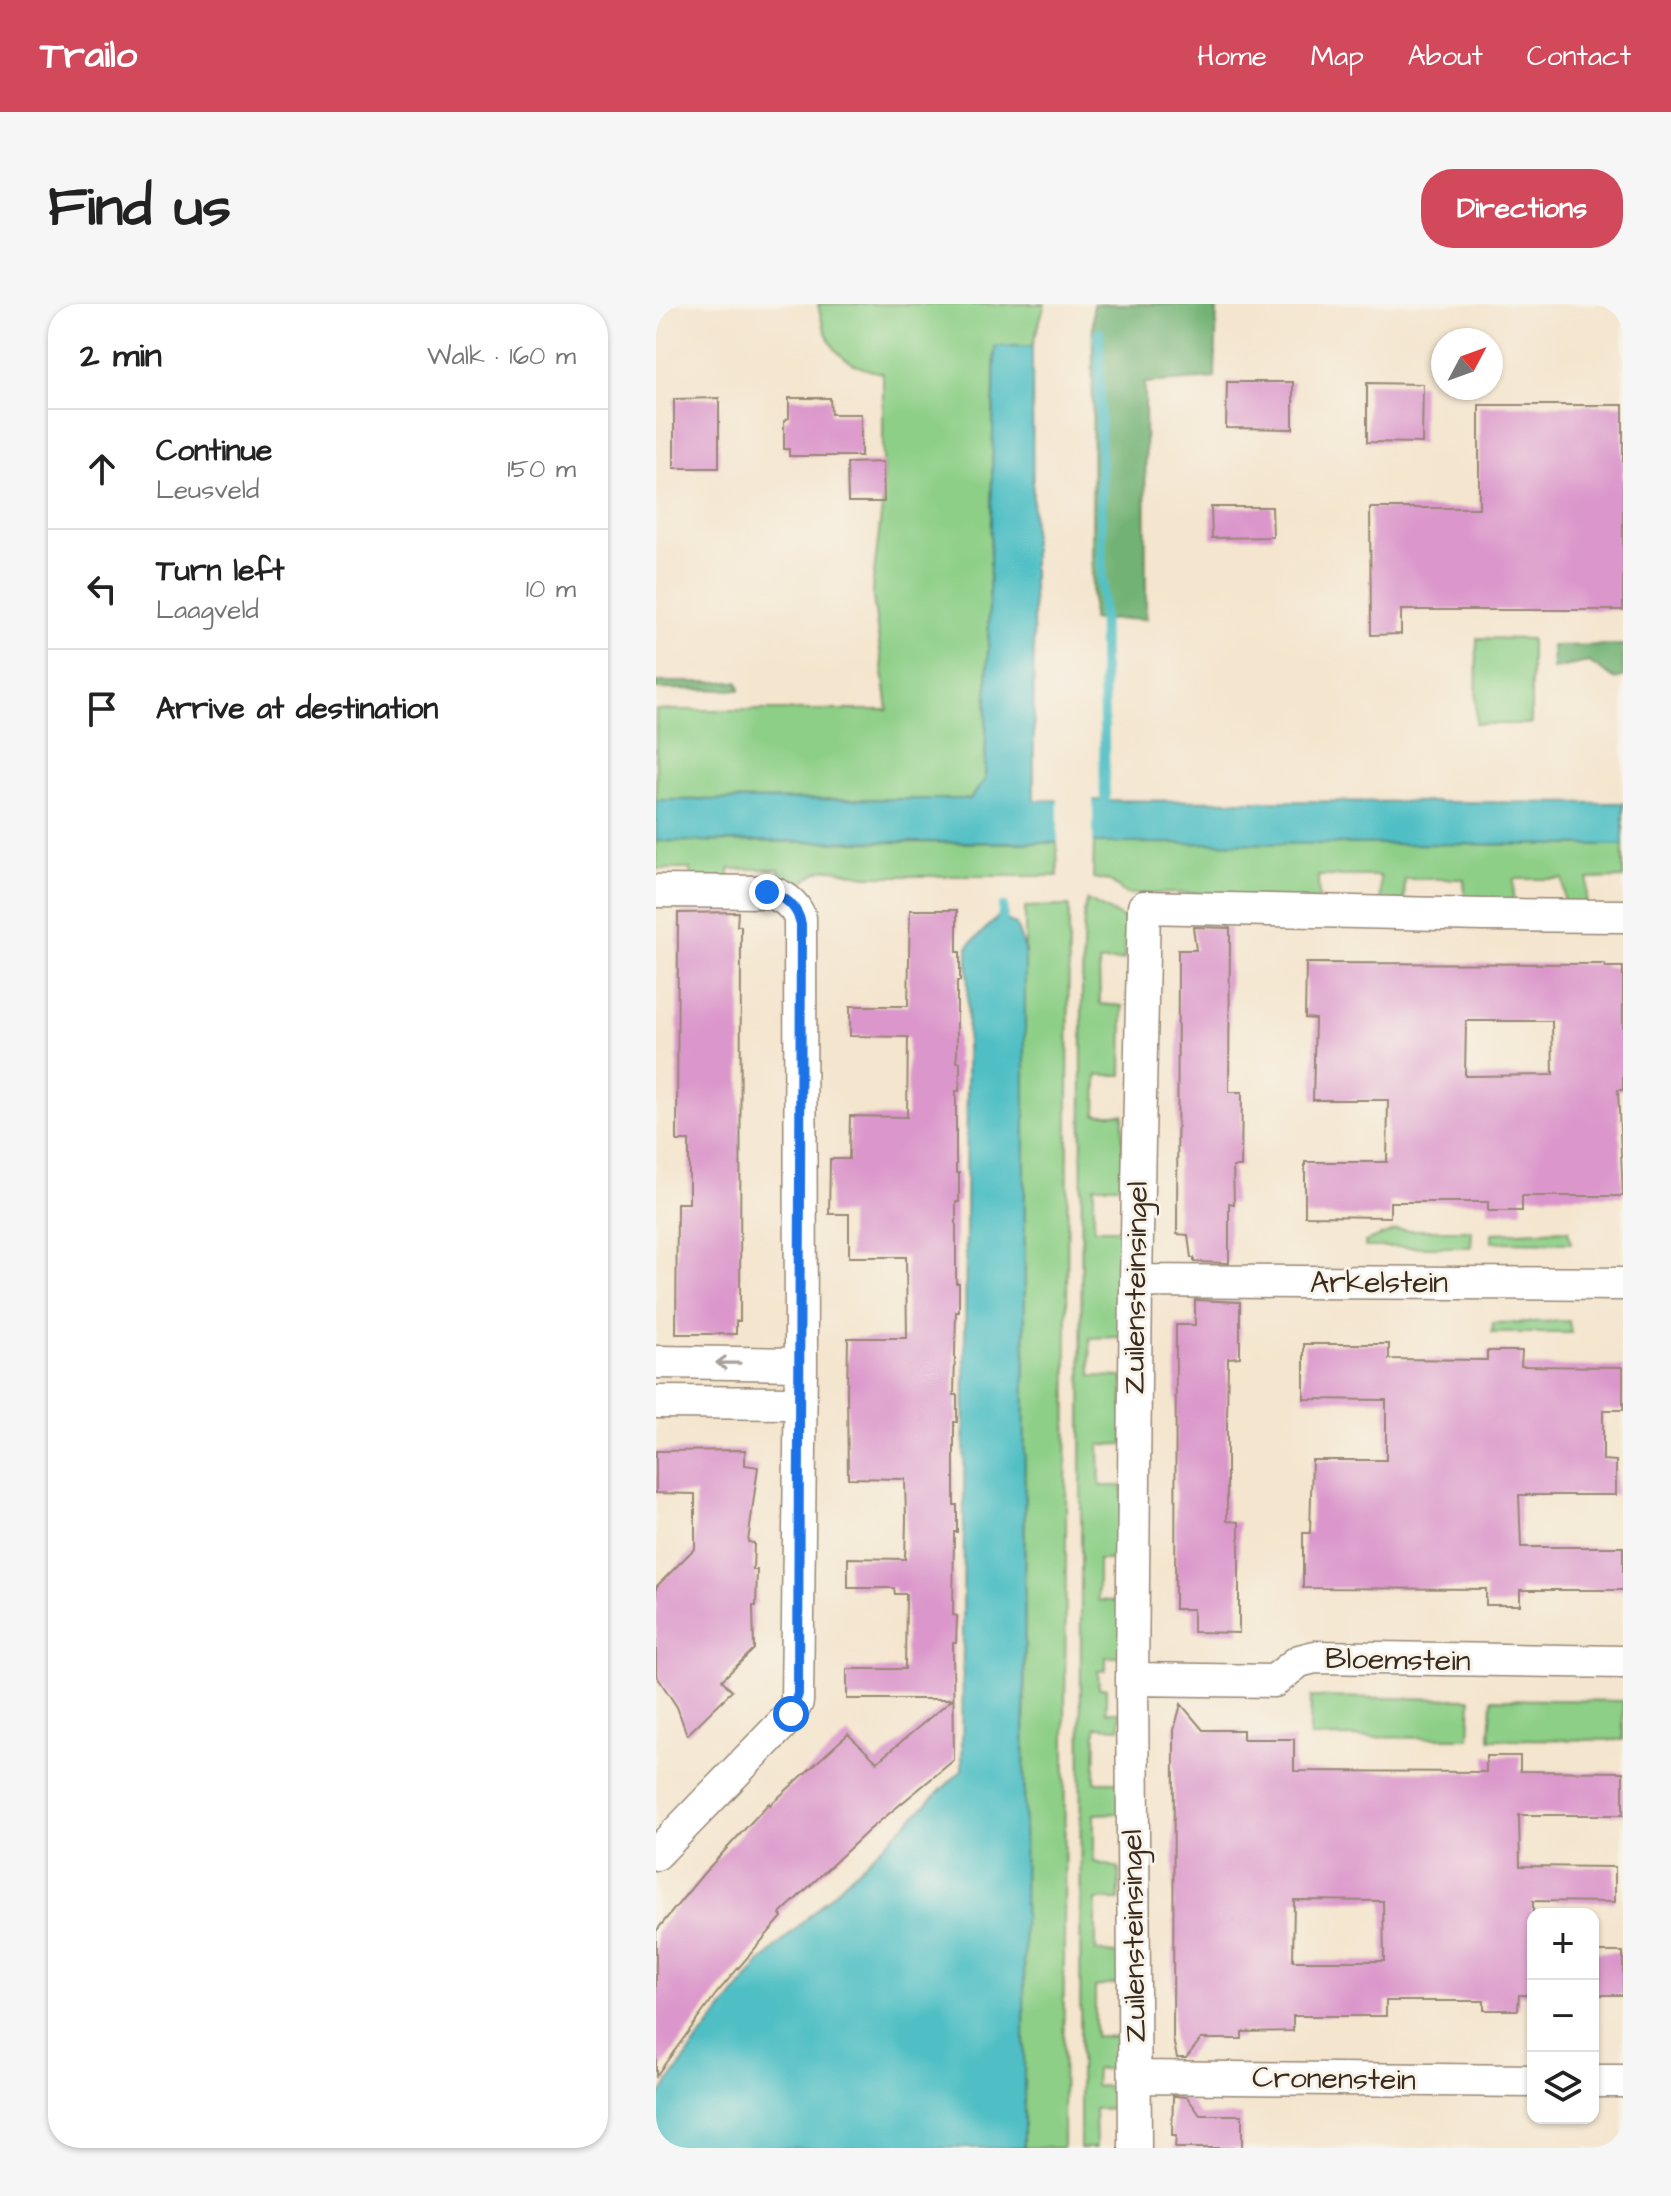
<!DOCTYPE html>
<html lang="en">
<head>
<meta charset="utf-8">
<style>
	:root { --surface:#fff; --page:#f6f6f6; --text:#222; --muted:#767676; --line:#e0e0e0; --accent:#d1495b }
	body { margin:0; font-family:"Architects Daughter",sans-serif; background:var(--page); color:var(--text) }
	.controls { position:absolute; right:24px; bottom:24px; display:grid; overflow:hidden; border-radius:16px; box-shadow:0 2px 6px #0004 }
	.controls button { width:72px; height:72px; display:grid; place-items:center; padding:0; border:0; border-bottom:2px solid var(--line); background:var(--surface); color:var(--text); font:40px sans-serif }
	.compass { position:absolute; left:775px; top:24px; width:72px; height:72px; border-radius:50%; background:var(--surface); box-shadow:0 2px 6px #0004; rotate:49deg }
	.stop { position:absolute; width:24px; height:24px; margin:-18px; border:6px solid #1a73e8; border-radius:50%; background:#fff }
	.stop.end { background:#1a73e8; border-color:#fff; box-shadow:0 2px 8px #0008 }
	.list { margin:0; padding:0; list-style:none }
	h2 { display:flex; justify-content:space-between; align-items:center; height:104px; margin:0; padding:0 32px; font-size:34px }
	h2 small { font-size:26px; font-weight:400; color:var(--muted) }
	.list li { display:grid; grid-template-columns:52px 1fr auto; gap:24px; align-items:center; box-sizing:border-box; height:120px; padding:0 32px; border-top:2px solid var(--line) }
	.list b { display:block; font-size:30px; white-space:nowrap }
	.list p { margin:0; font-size:26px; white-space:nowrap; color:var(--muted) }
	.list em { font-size:26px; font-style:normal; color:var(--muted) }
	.icon { flex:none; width:44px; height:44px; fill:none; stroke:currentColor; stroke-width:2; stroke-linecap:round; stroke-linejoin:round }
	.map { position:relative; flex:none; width:967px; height:1844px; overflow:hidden; border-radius:32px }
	header { display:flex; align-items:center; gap:48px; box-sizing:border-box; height:112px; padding:0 40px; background:var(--accent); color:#fff }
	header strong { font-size:38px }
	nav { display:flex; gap:44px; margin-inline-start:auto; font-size:28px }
	.intro { display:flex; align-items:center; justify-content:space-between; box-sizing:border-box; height:192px; padding:0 48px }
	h1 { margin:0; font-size:56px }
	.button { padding:20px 36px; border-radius:32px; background:var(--accent); color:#fff; font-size:28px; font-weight:700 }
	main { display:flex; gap:48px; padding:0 48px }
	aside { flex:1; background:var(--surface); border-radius:32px; box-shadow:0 2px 6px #0004 }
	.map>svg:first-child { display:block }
	.green { fill:#8dcf87; stroke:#647c52; stroke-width:2 }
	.forest { fill:#72b274; stroke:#566e49; stroke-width:2 }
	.water { fill:#50bfc5; stroke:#467472; stroke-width:2 }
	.pier { fill:#f4e5ce }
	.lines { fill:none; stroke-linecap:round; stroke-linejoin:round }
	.stream { stroke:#50bfc5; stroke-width:10 }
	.building { fill:#db97cb; fill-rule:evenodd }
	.minor-casing { stroke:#988876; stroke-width:35 }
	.minor { stroke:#fff; stroke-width:32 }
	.oneway { stroke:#a79f9a }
	.route { stroke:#1a73e8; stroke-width:10 }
	.labels { text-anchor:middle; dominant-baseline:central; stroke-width:6; stroke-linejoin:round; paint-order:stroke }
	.street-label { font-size:30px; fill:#3b2a1e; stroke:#f7f3e8 }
</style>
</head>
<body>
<header>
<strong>Trailo</strong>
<nav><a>Home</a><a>Map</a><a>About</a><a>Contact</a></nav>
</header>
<div class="intro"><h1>Find us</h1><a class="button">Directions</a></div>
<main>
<aside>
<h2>2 min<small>Walk · 160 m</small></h2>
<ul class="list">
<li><svg class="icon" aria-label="ahead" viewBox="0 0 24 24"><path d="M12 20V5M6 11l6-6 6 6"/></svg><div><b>Continue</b><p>Leusveld</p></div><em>150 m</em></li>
<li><svg class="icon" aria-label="left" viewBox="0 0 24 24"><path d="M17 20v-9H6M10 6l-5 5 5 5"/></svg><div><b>Turn left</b><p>Laagveld</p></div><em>10 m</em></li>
<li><svg class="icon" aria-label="arrive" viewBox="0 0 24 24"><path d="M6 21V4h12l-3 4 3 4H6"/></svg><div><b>Arrive at destination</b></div></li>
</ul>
</aside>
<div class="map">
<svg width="967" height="1844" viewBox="0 0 967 1844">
	<rect width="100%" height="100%" fill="#f7f3e8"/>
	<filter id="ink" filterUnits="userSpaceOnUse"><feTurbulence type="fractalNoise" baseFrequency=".0125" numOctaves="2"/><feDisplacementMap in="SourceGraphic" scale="16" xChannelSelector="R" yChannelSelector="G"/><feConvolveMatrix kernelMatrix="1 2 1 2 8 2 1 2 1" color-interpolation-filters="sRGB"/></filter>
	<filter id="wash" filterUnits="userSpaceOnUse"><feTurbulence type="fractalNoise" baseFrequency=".006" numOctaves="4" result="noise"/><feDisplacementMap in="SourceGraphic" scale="32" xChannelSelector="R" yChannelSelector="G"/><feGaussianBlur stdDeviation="1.8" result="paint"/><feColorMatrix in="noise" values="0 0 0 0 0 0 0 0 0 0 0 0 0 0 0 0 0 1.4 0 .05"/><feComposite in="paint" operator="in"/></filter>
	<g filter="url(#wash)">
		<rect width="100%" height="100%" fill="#f4e5ce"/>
		<path class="green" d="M 162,0 L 389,0 L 376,42 L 339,42 L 329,476 L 314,495 L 0,496 L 0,406 L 232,406 L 216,286 L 227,195 L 227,69 C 184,62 170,42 162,0 Z
			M 821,334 L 875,335 L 875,420 L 820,420 Z
			M 0,537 L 401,539 L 402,572 L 212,572 C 183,570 173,554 147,578 L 124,575 L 123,565 L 73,565 L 73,574 L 35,575 L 34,565 L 0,565 Z
			M 438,538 L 967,541 L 967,574 L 932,575 L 930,599 L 908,599 L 907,575 L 858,575 L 857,599 L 809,598 L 808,575 L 749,575 L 748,598 L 725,598 L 724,572 L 662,572 L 663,598 L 530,589 L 470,590 L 453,577 L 437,574 Z
			M 431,596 L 469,615 L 468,656 L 443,658 L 444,700 L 467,702 L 466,771 L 441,771 L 440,810 L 467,810 L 466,882 L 438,882 L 438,925 L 467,925 L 466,1033 L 434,1034 L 435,1072 L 467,1073 L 468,1140 L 443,1141 L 444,1182 L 467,1182 L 465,1256 L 442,1256 L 442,1296 L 465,1298 L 465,1353 L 450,1353 L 450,1366 L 442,1367 L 443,1384 L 450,1384 L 450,1408 L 464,1408 L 464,1424 L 440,1423 L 439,1478 L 463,1478 L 463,1509 L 438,1510 L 438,1558 L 463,1564 L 463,1596 L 440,1596 L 440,1647 L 464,1651 L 464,1679 L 439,1683 L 439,1732 L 463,1733 L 462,1765 L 440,1765 L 439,1782 L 463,1783 L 463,1804 L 439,1805 L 440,1844 L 424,1844 L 426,680 L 428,609 Z
			M 413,602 L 407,1844 L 368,1844 L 369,603 Z
			M 740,926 L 816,926 L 815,943 L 709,943 L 709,938 Z
			M 912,926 L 915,939 L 836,938 L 836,929 Z
			M 913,1017 L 915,1029 L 836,1029 L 837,1019 Z
			M 655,1393 L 815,1395 L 813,1434 L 654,1433 Z
			M 836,1395 L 967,1397 L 967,1436 L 834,1435 Z"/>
		<path class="forest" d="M 437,0 L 561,0 L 559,74 L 489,79 L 490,315 L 436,316 Z
			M 967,341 L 967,373 L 958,375 L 933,358 L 897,365 L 896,342 Z
			M 0,378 L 82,378 L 84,386 L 0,385 Z"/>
		<path class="water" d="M 339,42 L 376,42 L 378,496 L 967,499 L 967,541 L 0,537 L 0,496 L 314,495 L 329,476 Z
			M 343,612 L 360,621 L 369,646 L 368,1844 L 0,1844 L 0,1797 L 42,1737 L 103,1660 L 306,1466 L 312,642 Z"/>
		<path class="pier" d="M 402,492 L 437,493 L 437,542 L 402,543 Z"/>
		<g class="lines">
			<path class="stream" d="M 443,28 L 449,510
				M 346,625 L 347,603"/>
		</g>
		<g id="blocks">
			<path class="building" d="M 571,78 L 637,78 L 637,125 L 570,124 Z
				M 711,79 L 767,80 L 766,139 L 711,138 Z
				M 63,94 L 63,164 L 18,164 L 18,95 Z
				M 133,94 L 174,94 L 175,110 L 205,110 L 205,152 L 133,152 L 133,145 L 128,145 L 128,117 L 133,114 Z
				M 823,101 L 967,101 L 967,306 L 745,306 L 745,330 L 715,331 L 714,204 L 823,204 Z
				M 227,158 L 228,198 L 192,198 L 191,159 Z
				M 555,203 L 616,203 L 617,233 L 556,234 Z
				M 254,606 L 301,606 L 301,648 L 304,648 L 304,677 L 301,677 L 301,758 L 304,758 L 304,773 L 303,787 L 300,787 L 300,869 L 303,869 L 303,898 L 300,898 L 300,979 L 303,979 L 303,1008 L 300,1008 L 298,1091 L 301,1091 L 301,1118 L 298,1118 L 298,1201 L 301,1201 L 301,1228 L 298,1228 L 297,1311 L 301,1312 L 300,1339 L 297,1339 L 298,1456 L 212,1527 L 124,1610 L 126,1613 L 60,1690 L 0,1772 L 0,1627 L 47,1570 L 113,1499 L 114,1501 L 192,1430 L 221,1458 L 296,1395 L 191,1395 L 191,1365 L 249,1365 L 250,1290 L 239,1290 L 238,1284 L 192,1284 L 192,1254 L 249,1255 L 250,1215 L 249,1175 L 192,1174 L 191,1088 L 192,1034 L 251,1034 L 250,953 L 193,953 L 193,910 L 173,910 L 174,855 L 193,855 L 194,812 L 251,813 L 252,733 L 194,732 L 194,702 L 252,702 Z
				M 82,608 L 81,622 L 85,622 L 84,1017 L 80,1017 L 80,1030 L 20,1030 L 21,899 L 33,899 L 33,837 L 21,837 L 22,609 Z
				M 537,623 L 574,624 L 573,788 L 586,788 L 585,863 L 577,863 L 578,900 L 573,899 L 573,959 L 538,958 L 538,954 L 535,954 L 532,931 L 521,930 L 522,646 L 540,646 Z
				M 650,659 L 949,660 L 949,663 L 967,663 L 967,786 L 962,786 L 967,892 L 866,892 L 866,907 L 832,907 L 832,898 L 734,898 L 734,913 L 649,912 L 649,858 L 731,858 L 732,796 L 657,796 L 659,715 L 649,714 ZM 810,717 L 896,717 L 897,771 L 809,772 Z
				M 539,996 L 584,998 L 584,1053 L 572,1054 L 571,1115 L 571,1217 L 583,1218 L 583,1329 L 537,1328 L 537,1305 L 519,1305 L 520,1021 L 539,1021 Z
				M 648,1040 L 733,1040 L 733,1055 L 831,1056 L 831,1047 L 866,1047 L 865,1062 L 967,1063 L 967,1106 L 947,1106 L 947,1156 L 960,1157 L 960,1191 L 863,1191 L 865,1243 L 967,1243 L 967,1286 L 864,1286 L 864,1301 L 830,1301 L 830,1285 L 647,1284 L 647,1229 L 654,1229 L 656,1156 L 730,1156 L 730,1096 L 648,1095 Z
				M 89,1146 L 89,1161 L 102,1163 L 92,1238 L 98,1239 L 97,1266 L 101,1266 L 100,1302 L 97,1302 L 98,1345 L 66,1376 L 76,1387 L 31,1431 L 21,1403 L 0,1371 L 0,1283 L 39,1244 L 39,1190 L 0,1189 L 0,1147 Z
				M 525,1400 L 547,1426 L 587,1426 L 587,1435 L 638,1435 L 638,1467 L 830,1468 L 830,1452 L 864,1452 L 864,1467 L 967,1468 L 967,1511 L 863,1511 L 864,1562 L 959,1563 L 959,1598 L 877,1597 L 877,1691 L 863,1691 L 862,1706 L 828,1706 L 828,1697 L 730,1697 L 730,1712 L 637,1712 L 637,1727 L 586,1728 L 586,1735 L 545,1735 L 530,1754 L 521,1754 L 517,1735 L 518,1426 ZM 638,1596 L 727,1597 L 728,1657 L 637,1657 Z
				M 937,1648 L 967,1648 L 967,1691 L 937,1691 Z
				M 517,1792 L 531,1793 L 544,1811 L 586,1811 L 586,1844 L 519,1844 L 520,1832 L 516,1832 Z"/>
		</g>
	</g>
	<g filter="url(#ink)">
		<use href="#blocks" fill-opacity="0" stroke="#988876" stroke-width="2"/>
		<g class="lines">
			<g class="minor-casing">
				<path id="minor" d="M 0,587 L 111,588 C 127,591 138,599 144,614 L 145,1060 L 141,1398 L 133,1413 L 0,1550
					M 480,977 L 967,980
					M 0,1058 L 145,1060
					M 0,1098 L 144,1099
					M 476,1375 L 618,1377 L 643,1357 L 659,1353 L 967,1358
					M 480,1773 L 877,1777
					M 937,1777 L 967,1777
					M 479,1844 L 476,1375 L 480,977 L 488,603 L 827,611 L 967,612"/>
			</g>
			<use href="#minor" class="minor"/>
		</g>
		<defs><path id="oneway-shaft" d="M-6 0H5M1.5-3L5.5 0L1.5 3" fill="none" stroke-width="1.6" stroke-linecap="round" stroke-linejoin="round" transform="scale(2)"/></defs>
		<use class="oneway" href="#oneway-shaft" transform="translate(72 1059) rotate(-179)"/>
	</g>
	<g class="lines" filter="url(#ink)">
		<path class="route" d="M 111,588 C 129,592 141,602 145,620 L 142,1390 L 135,1410"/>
	</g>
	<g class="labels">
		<g class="street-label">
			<text x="723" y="979">Arkelstein</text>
			<text transform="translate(480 984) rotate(-89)">Zuilensteinsingel</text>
			<text transform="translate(742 1356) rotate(1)">Bloemstein</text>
			<text transform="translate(478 1632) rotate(-91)">Zuilensteinsingel</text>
			<text transform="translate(678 1775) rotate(1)">Cronenstein</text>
		</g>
	</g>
</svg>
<div class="controls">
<button>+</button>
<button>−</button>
<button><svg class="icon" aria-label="layers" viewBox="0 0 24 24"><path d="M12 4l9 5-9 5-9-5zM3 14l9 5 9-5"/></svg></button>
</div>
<svg class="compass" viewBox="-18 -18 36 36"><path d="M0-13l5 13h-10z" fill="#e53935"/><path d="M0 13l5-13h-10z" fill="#767676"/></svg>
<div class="stop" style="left:135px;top:1410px"></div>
<div class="stop end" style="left:111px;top:588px"></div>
</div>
</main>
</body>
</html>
